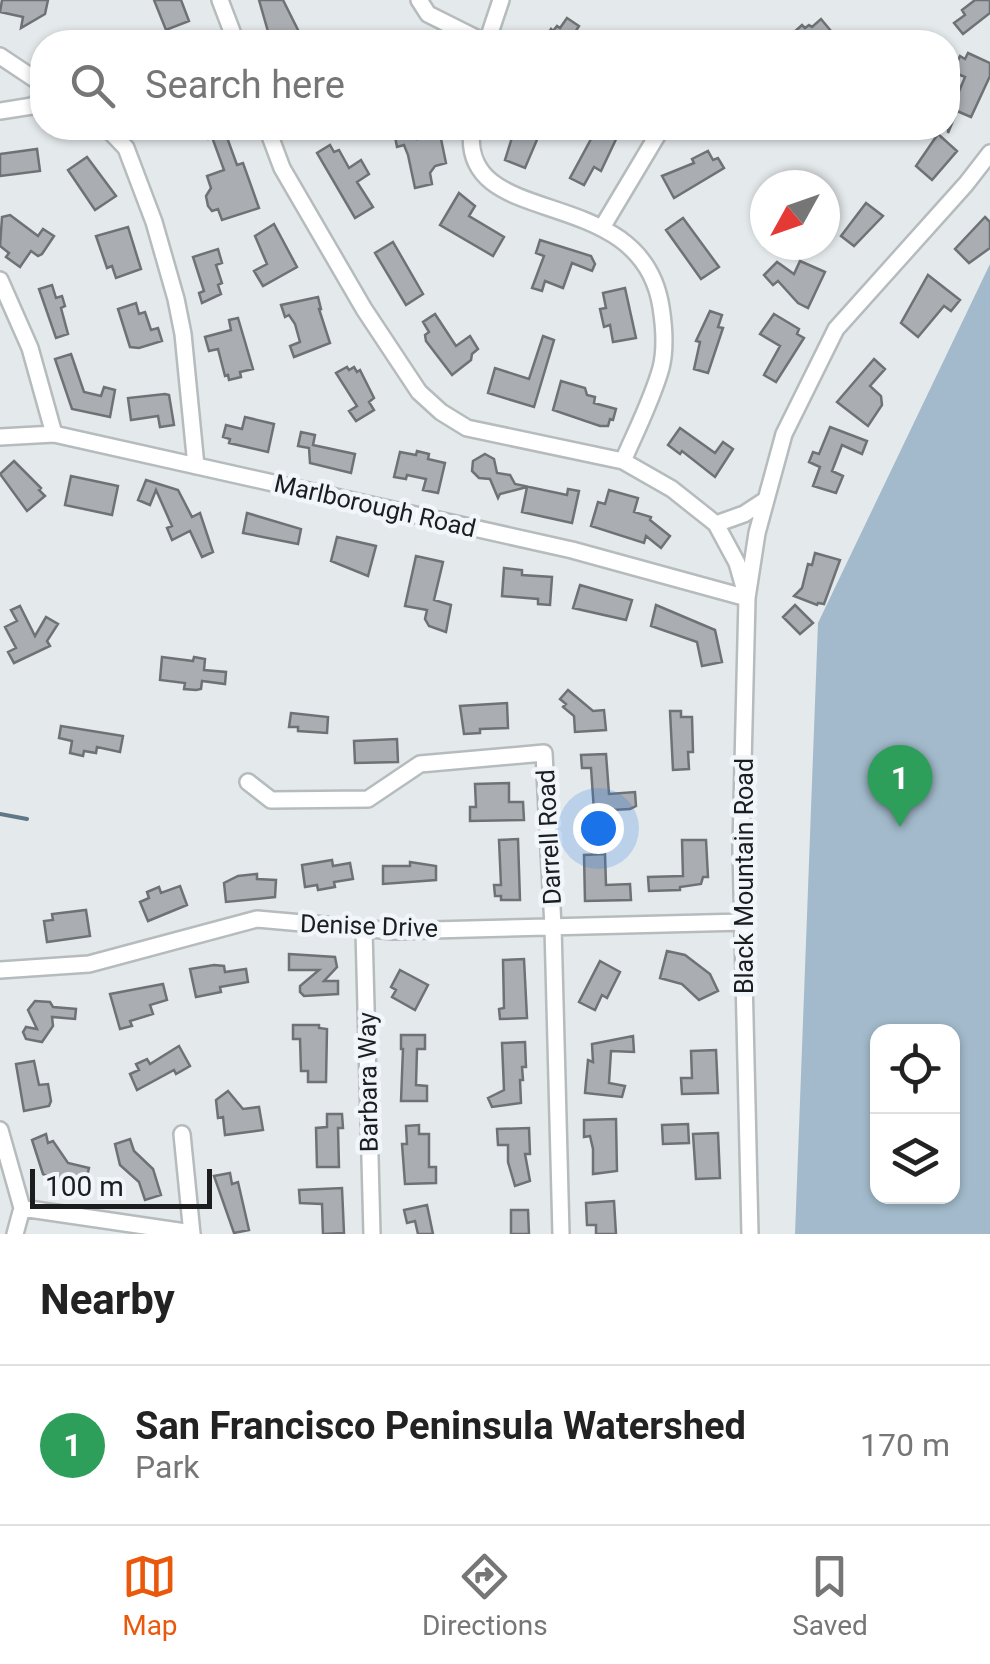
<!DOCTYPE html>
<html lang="en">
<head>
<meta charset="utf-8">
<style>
	:root { --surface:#fff; --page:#f2f2f2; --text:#222; --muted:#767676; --line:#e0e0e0; --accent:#ea580c }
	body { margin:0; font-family:Roboto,sans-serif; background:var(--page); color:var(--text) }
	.controls { position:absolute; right:30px; bottom:30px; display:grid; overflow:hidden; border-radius:20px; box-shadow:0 2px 8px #0004 }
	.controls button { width:90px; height:90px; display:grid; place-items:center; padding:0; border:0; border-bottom:2px solid var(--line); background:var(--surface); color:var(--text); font:50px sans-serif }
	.compass { position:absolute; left:750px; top:170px; width:90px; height:90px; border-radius:50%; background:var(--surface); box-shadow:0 2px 8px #0004; rotate:230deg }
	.scale { position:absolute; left:30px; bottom:25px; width:182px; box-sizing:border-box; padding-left:10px; border:5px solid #1b1d1e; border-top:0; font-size:28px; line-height:35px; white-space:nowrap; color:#1b1d1e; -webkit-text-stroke:8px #f1f6fa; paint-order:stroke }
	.you { position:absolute; left:598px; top:828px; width:35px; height:35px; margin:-25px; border:8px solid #fff; border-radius:50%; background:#1a73e8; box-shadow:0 0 0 15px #1a73e833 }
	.badge { display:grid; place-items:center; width:65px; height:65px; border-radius:50%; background:var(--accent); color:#fff; font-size:32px; font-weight:700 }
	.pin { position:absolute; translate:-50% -82px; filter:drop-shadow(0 2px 5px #0008) }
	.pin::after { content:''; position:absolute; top:52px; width:35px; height:30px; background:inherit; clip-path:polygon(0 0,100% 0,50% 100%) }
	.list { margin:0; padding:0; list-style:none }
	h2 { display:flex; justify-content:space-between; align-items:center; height:130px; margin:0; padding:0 40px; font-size:42px }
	h2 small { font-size:32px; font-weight:400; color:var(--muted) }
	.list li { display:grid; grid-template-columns:65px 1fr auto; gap:30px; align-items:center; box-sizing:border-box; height:160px; padding:0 40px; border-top:2px solid var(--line) }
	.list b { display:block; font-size:38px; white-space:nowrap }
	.list p { margin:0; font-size:32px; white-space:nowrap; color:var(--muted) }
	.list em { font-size:32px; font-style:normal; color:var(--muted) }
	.icon { flex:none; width:55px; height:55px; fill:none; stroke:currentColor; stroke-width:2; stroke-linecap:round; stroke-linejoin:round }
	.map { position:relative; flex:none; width:990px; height:1234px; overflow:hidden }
	.search { position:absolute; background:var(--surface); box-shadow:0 2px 8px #0004; left:30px; right:30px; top:30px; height:110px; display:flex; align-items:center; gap:25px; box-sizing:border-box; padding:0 35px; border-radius:40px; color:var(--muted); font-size:38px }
	.sheet { height:290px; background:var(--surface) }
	nav { display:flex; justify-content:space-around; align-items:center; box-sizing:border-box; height:140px; border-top:2px solid var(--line); background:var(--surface); font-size:28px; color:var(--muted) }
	nav a { display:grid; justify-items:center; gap:5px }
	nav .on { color:var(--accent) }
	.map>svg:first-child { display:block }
	.green { fill:#a2bacb; fill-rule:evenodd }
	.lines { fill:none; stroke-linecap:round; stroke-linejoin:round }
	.stream { stroke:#607788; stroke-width:4 }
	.building { fill:#aaaeb2; stroke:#6e7275; stroke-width:2.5 }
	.street-casing { stroke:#b6bbbe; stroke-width:20 }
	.street { stroke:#fff; stroke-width:15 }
	.labels { text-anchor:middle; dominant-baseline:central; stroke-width:9; stroke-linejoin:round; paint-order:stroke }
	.street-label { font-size:25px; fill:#1b1d1e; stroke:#f1f6fa }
</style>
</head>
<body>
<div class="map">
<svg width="990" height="1234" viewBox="0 0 990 1234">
	<rect width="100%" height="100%" fill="#e4e9ec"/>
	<path class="green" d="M 990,264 L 990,1234 L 795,1234 L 818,623 ZM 878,1032 L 952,1032 L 952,1196 L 878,1196 Z"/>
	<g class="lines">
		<path class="stream" d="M 0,814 L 27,819"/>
	</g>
	<path class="building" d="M 2,0 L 48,0 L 45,14 L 21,28 L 23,17 L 0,12 Z
		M 154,0 L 181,0 L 189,21 L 166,30 Z
		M 259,0 L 283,0 L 303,40 L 288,42 L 286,36 L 275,41 L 272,34 L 269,35 Z
		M 975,0 L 990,0 L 990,13 L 963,34 L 954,23 L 965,15 L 962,10 Z
		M 567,18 L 579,26 L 569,42 L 542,42 L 551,29 L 553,31 L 557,26 L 560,28 Z
		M 821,19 L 831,31 L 817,42 L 783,42 L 802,25 L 805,28 L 809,25 L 812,27 Z
		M 968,53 L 990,63 L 990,76 L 971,117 L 957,111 L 948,133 L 948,97 L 955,101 L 965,77 L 953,72 L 960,56 L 965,59 Z
		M 198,128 L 235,128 L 225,132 L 237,165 L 243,163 L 259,208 L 222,220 L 218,209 L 212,211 L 208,206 L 206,196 L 211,188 L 207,176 L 224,170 L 212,137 L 208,139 Z
		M 515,128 L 542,128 L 525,168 L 505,160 Z
		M 597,128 L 605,128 L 618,135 L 601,171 L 594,167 L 584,185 L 570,178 Z
		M 416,132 L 417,139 L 440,134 L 446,163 L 435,166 L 430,173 L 432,184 L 415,188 L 408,155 L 404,145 L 397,147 L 395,137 Z
		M 938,134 L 957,151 L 932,180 L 916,166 Z
		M 330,145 L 334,152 L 339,150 L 349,168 L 361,160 L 369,174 L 357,182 L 373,207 L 355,218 L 317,153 Z
		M 37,149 L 40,171 L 0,176 L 0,154 Z
		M 708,151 L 713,160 L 718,158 L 724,168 L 674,198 L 662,176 L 694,163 L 692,159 Z
		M 87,157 L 116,196 L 95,210 L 68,170 Z
		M 459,193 L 475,206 L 469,216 L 504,237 L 493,256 L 440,225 Z
		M 866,203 L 883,216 L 854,246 L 841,236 Z
		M 10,215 L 38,236 L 43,229 L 54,236 L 42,254 L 38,256 L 31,251 L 20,267 L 6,257 L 9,253 L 0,246 L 2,217 Z
		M 985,217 L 990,222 L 990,248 L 969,263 L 955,249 Z
		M 683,218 L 719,267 L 701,279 L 666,230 Z
		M 274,224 L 297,267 L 263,286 L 254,271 L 267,264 L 255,236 Z
		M 128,227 L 141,269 L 116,278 L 112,266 L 107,268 L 96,236 Z
		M 540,240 L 591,256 L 595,264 L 592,271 L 572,263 L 563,288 L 545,281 L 542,291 L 532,288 L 544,256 L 536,253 Z
		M 393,242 L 423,294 L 406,305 L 375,253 Z
		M 218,249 L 222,263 L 216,265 L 222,283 L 218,285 L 221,294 L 202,303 L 199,293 L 204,291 L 193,257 Z
		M 800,261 L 825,272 L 808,308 L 798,303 L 778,281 L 773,285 L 764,275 L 777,262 L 794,274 Z
		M 928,275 L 960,300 L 951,311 L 944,306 L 918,337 L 901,323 Z
		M 52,285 L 56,298 L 62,296 L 65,306 L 61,308 L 68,334 L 56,338 L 39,289 Z
		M 625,288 L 636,338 L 613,342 L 610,325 L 604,327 L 600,309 L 606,308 L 603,293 Z
		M 318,297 L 321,309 L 319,309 L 330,343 L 294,357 L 290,346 L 300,342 L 295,324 L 289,315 L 285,317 L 281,305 Z
		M 136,303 L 139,314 L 145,312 L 151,330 L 158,328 L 162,341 L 139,348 L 130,347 L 118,309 Z
		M 710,311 L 722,315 L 718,327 L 723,328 L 708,373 L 694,369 L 700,342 L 696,341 Z
		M 435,314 L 456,346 L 470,336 L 478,349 L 472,354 L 471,360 L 452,375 L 426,341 L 425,335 L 429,332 L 423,322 Z
		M 774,314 L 799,329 L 797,334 L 804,338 L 776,382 L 764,375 L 780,346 L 760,334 Z
		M 238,318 L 253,369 L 240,372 L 241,377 L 229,380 L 228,375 L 225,376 L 218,349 L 209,351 L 205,337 L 231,330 L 229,320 Z
		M 543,336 L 554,340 L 534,407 L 488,393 L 495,368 L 529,379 Z
		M 71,354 L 84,392 L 101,396 L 104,387 L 115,390 L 110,417 L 72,409 L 55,359 Z
		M 874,359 L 885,369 L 870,386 L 881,396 L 882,405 L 868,426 L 837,402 Z
		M 347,367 L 349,370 L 354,367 L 357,372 L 360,370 L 374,398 L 369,402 L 374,410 L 356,421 L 349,411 L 357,406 L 336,373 Z
		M 561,381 L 585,388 L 587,395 L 595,397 L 594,403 L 616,409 L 613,420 L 610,419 L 608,426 L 600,426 L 553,410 Z
		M 165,394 L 169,395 L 174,425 L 160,427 L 158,416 L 131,420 L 128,398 Z
		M 245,417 L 274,424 L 268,452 L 229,443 L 230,439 L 223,437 L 226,425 L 242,429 Z
		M 830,427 L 867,441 L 862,454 L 842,445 L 832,471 L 843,476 L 836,493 L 813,486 L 820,467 L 809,462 L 813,452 L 819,454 Z
		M 680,428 L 715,453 L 723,442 L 733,449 L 715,477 L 682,451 L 680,454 L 668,445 Z
		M 301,432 L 315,435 L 313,445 L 355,454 L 351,473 L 310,463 L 309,448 L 298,446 Z
		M 417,451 L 429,454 L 428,459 L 445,463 L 438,493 L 423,490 L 426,479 L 407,475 L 406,479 L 394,477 L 400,452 L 416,455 Z
		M 485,454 L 494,459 L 497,473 L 510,475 L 515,484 L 567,495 L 568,489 L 579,491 L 572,523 L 522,512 L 527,487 L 500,494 L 498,498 L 490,479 L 479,478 L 472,471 L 473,461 Z
		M 14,461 L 41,488 L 39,490 L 45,496 L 27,511 L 0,474 Z
		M 71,476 L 118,486 L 112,515 L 65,505 Z
		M 146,480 L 178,490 L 192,517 L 200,513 L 213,552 L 202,557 L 190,531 L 172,540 L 167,528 L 172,526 L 156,490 L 150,505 L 138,500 Z
		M 609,490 L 638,498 L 634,512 L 651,517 L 650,520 L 670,536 L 661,548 L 646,536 L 644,543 L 591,526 L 598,502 L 605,504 Z
		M 247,513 L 301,529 L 298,544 L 243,533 Z
		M 337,537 L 376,546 L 368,576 L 331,561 Z
		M 815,553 L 840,560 L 824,604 L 818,603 L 817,605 L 794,596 L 802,588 L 808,564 L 812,565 Z
		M 416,556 L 443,562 L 434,600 L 451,605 L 446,632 L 429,626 L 425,619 L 427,610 L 405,606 Z
		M 504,568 L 522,570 L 522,575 L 552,577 L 550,605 L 538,604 L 538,599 L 502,596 Z
		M 580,585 L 632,600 L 626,620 L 573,608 Z
		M 656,605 L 715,630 L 722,662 L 702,666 L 697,642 L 651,626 Z
		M 795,605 L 813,623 L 800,634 L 783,617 Z
		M 20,606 L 35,636 L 46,617 L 58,624 L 47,641 L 50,646 L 14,663 L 8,652 L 16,648 L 5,627 L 17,621 L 11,610 Z
		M 162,657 L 193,661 L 194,657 L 205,659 L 204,670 L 226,672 L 225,684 L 202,681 L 201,689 L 196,690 L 184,689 L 185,683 L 160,680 Z
		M 568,690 L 593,711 L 604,710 L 606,730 L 575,732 L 574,716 L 563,707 L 566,704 L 560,699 Z
		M 507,703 L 508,728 L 480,729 L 480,733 L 464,734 L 460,706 Z
		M 670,711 L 681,711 L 681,717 L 692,717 L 693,752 L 688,752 L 689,769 L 673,770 Z
		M 291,713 L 328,717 L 327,733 L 298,731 L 298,727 L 289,727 Z
		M 61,726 L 123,736 L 120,752 L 97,747 L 96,753 L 84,751 L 83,756 L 70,753 L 72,741 L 59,738 Z
		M 397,739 L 398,762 L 355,763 L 354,741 Z
		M 606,754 L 609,794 L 635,792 L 636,806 L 630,809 L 594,811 L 591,768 L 582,768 L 581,755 Z
		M 509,783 L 509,802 L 523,802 L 524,820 L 470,821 L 470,807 L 476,807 L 475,784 Z
		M 518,839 L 520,900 L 501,900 L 501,896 L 495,896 L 494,885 L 501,885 L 499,840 Z
		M 682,840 L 706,840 L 708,877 L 703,877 L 701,884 L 680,887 L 680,890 L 649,891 L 648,877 L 683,876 Z
		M 605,854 L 606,885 L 630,884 L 631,900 L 585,901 L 584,855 Z
		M 332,860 L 333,866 L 350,863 L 353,879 L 334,882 L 335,887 L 318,890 L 317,885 L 305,887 L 302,865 Z
		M 410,862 L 436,866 L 436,880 L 383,884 L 383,866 L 410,866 Z
		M 257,874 L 257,879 L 276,880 L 275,897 L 226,902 L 224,883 L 238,876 Z
		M 180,886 L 187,905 L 148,921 L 140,902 L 149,898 L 147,892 L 159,887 L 161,893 Z
		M 86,910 L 90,936 L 47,942 L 44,921 L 53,920 L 52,914 Z
		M 667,951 L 685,955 L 710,974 L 718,991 L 699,1000 L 682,984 L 660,978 Z
		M 289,954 L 335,957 L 337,967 L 324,981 L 338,981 L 338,994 L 304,996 L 300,992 L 300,986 L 319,970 L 289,970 Z
		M 524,959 L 527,1018 L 500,1019 L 499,1009 L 504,1008 L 503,960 Z
		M 600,961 L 620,972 L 607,998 L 602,995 L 595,1010 L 579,1002 Z
		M 214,965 L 224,966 L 225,972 L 246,969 L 248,982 L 220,987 L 221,992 L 196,997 L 190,969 Z
		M 400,970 L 428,985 L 415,1010 L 392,997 L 396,990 L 391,987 Z
		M 163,984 L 167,1000 L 150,1005 L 153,1014 L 130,1021 L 132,1026 L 120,1029 L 110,994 Z
		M 35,1001 L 50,1002 L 53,1007 L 76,1009 L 75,1019 L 52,1017 L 53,1026 L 42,1042 L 26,1039 L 23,1032 L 26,1027 L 37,1029 L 28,1010 Z
		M 293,1025 L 319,1025 L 319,1028 L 327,1029 L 326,1082 L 308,1082 L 308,1071 L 301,1071 L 300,1039 L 293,1039 Z
		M 401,1035 L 425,1035 L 425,1049 L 417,1049 L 416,1085 L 427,1086 L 427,1101 L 401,1101 L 403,1049 L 401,1049 Z
		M 633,1036 L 634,1052 L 611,1051 L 609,1083 L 625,1086 L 622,1097 L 585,1093 L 588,1060 L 593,1062 L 592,1044 Z
		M 525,1042 L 526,1067 L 522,1067 L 523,1080 L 520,1080 L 521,1103 L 492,1107 L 488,1098 L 504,1090 L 502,1043 Z
		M 179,1046 L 190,1066 L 176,1074 L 174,1070 L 137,1090 L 130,1074 L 139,1070 L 136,1064 L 147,1059 L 150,1064 Z
		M 716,1050 L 718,1093 L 682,1094 L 681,1078 L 692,1078 L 691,1051 Z
		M 34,1061 L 39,1085 L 48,1084 L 51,1101 L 49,1106 L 24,1111 L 16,1064 Z
		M 228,1091 L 243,1109 L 259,1107 L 263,1130 L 225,1135 L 223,1117 L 218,1118 L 216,1100 Z
		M 327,1114 L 342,1114 L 343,1128 L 338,1128 L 339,1167 L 317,1167 L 316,1128 L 327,1127 Z
		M 616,1119 L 617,1171 L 593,1174 L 593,1149 L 590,1136 L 584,1137 L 584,1120 Z
		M 688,1124 L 689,1143 L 663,1144 L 662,1125 Z
		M 419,1125 L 419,1134 L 429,1134 L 429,1167 L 436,1167 L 436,1183 L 405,1184 L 402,1144 L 407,1144 L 406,1126 Z
		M 529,1128 L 530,1154 L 525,1154 L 530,1181 L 515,1186 L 508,1162 L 508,1145 L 498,1145 L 497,1129 Z
		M 718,1133 L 720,1178 L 696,1179 L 693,1134 Z
		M 46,1134 L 48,1143 L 53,1141 L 68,1163 L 89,1168 L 86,1181 L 53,1179 L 43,1174 L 32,1140 Z
		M 130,1139 L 134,1151 L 153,1169 L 161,1195 L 145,1200 L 139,1182 L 120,1165 L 115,1144 Z
		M 230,1173 L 232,1184 L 238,1182 L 249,1230 L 234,1233 L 214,1176 Z
		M 342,1188 L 344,1233 L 323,1234 L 322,1204 L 300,1203 L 299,1190 Z
		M 614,1201 L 616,1234 L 596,1234 L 596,1225 L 587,1225 L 586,1203 Z
		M 427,1205 L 433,1234 L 418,1234 L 415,1221 L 407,1223 L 404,1210 Z
		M 511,1210 L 528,1210 L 529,1234 L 511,1234 Z"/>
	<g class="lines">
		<g class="street-casing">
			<path id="street" d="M 220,0 L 236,42
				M 419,0 L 428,14 L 484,42
				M 487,42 L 501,0
				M 0,56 L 42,84
				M 0,111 L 32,106 L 42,99
				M 107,128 L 126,148 L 154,222 L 176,299 L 183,334 L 196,466
				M 267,128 L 282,168 L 364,309 L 419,392 L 441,412 L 467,428 L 623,461 L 672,489 L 716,524 L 737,563 L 747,598 L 741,848 L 750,1234
				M 472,128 C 458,234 641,179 661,307 C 664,326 666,348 661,368 C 652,400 636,431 623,461
				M 603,226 L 661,129
				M 0,280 L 30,348 L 54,434
				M 0,437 L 54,434 L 572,550 L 747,598 L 757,533 L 784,434 L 836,329 L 966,184 L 990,153
				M 716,524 L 744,514 L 764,501
				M 248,782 L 271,800 L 368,799 L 420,764 L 544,753 L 553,927 L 561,1234
				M 364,931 L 372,1234
				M 0,970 L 89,964 L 257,919 L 393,931 L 743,922
				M 0,1130 L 22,1208 L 15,1234
				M 182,1134 L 192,1234
				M 22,1208 L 192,1233"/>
		</g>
		<use href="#street" class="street"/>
	</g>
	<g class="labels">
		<g class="street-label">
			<text transform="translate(375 506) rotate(13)">Marlborough Road</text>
			<text transform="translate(549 837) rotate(-93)">Darrell Road</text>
			<text transform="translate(744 876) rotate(-90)">Black Mountain Road</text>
			<text transform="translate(369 926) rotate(2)">Denise Drive</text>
			<text transform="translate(368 1082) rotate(-91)">Barbara Way</text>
		</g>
	</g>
</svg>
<div class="controls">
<button><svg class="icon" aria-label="locate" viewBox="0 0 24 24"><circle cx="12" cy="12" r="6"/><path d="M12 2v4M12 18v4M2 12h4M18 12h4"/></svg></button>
<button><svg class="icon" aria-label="layers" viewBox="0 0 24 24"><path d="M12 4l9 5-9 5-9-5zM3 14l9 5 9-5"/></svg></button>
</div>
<svg class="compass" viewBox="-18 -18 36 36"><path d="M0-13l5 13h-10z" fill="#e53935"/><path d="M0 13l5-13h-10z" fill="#767676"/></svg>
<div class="scale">100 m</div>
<div class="you"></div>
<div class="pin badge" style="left:900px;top:827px;background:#2e9e5b">1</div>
<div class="search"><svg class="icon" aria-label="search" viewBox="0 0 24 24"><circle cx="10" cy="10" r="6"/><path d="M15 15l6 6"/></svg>Search here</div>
</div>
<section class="sheet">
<h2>Nearby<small></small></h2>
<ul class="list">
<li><span class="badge" style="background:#2e9e5b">1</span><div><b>San Francisco Peninsula Watershed</b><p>Park</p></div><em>170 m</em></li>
</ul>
</section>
<nav>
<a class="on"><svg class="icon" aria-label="map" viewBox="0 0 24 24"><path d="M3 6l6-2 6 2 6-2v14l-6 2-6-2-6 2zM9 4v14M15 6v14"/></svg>Map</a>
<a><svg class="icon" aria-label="directions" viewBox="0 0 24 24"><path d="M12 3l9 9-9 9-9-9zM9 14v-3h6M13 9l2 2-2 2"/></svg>Directions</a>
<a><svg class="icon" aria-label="saved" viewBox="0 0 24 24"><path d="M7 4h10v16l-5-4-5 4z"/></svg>Saved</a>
</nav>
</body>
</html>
